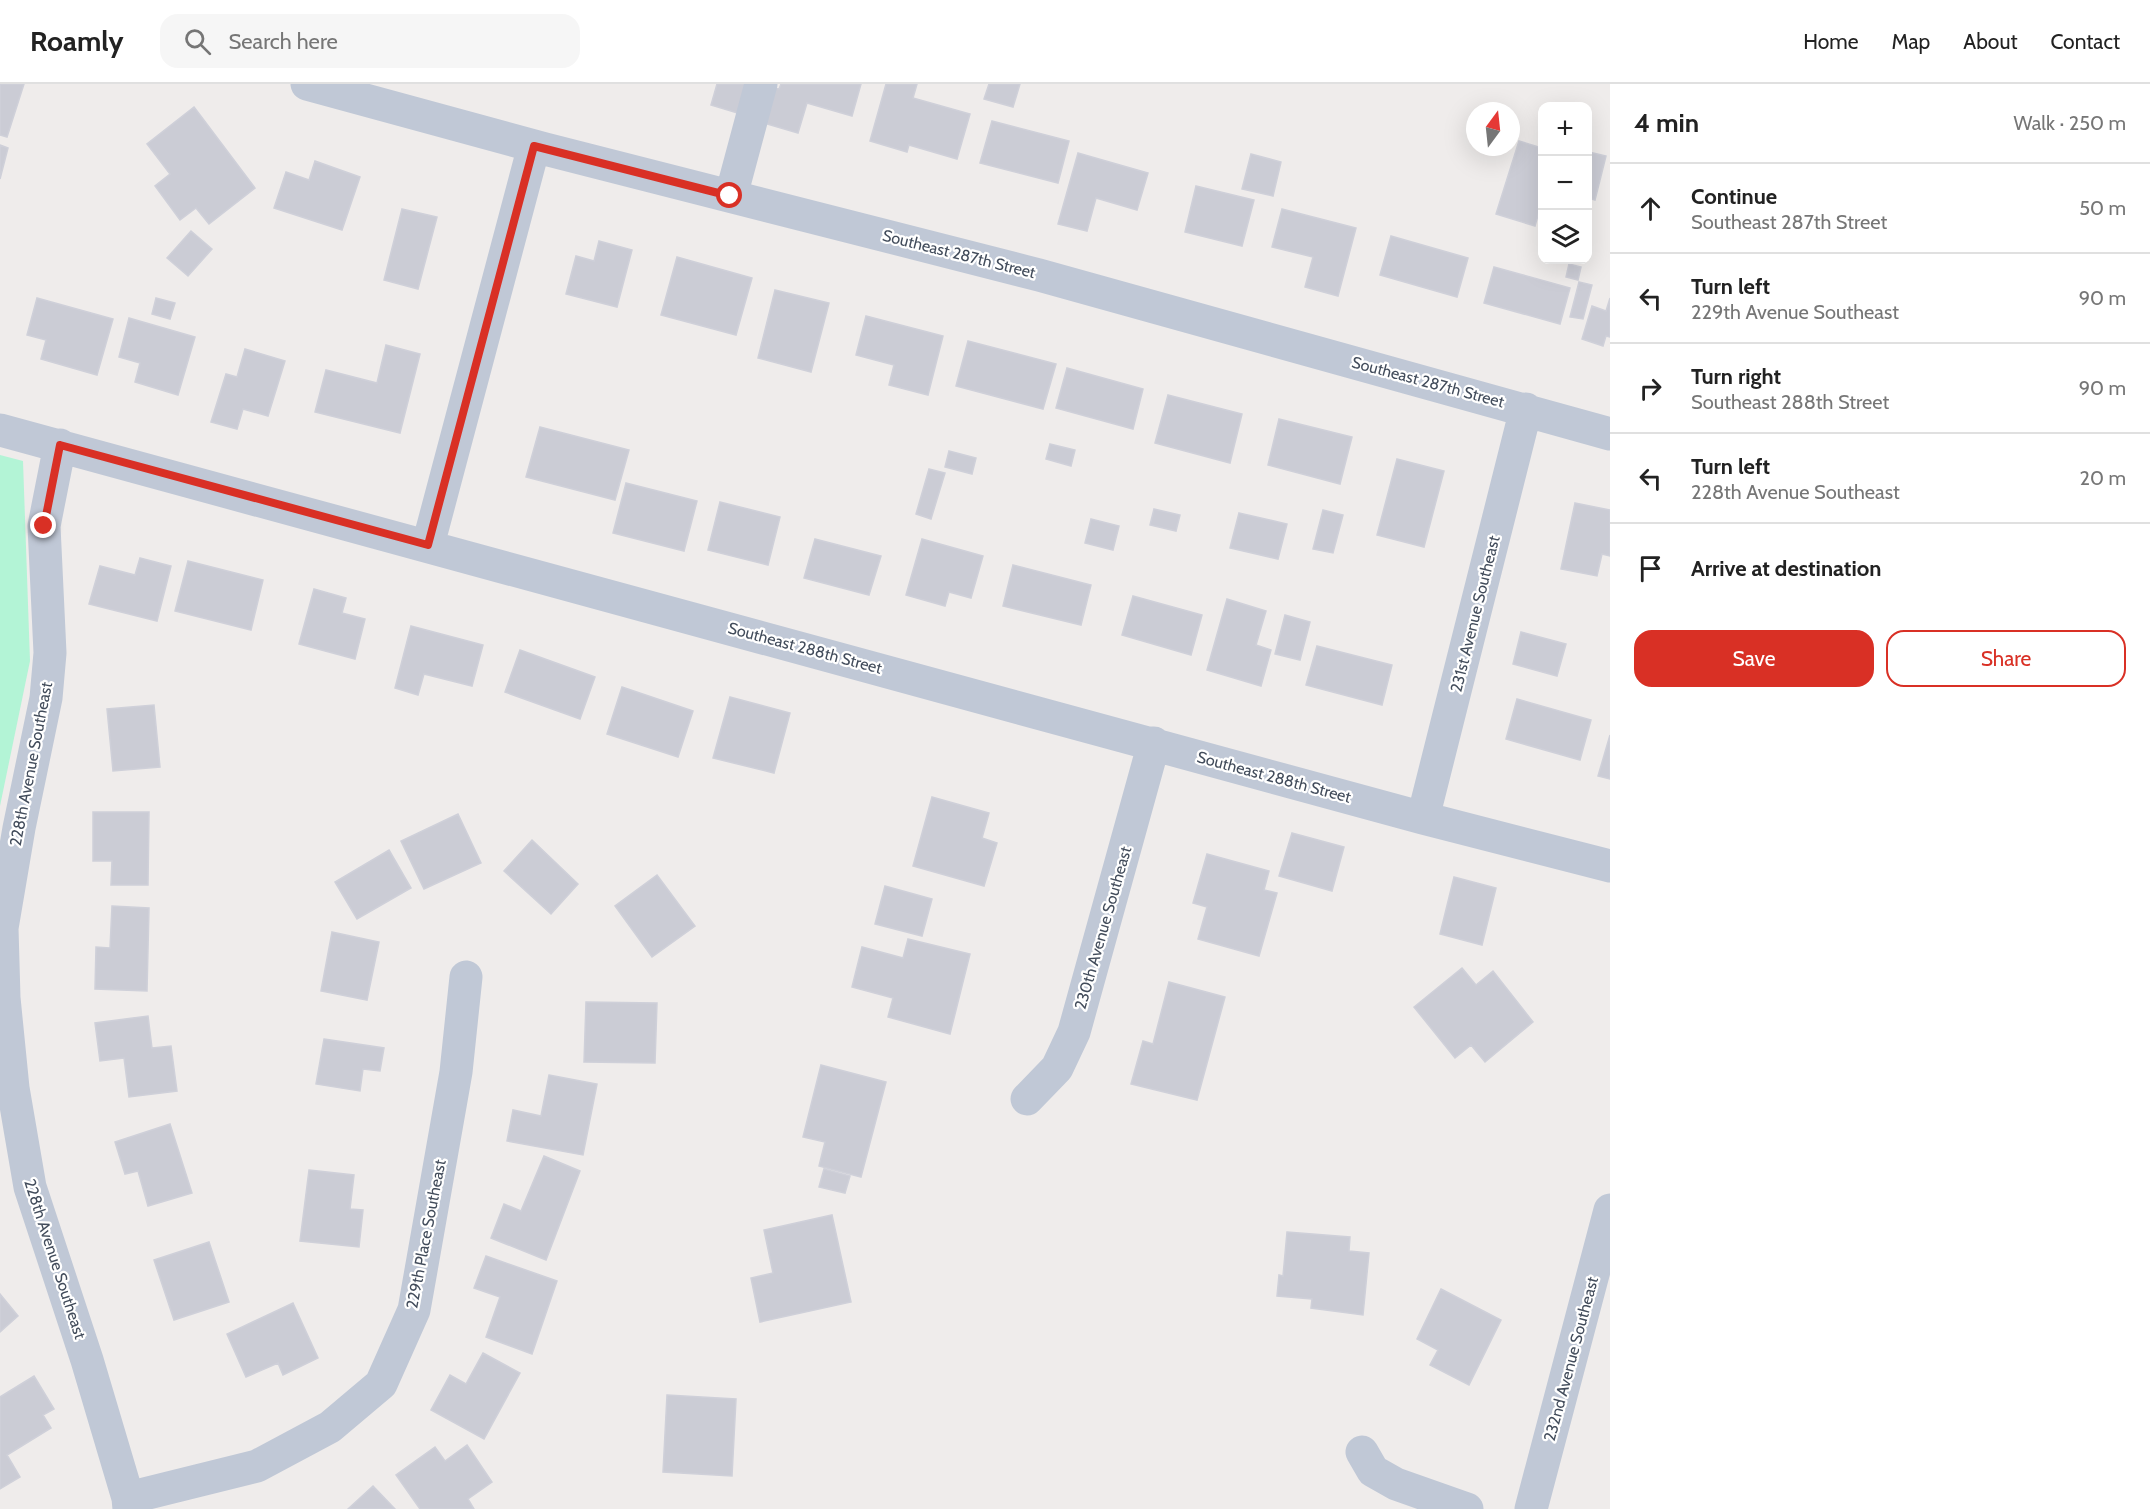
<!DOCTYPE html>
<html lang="en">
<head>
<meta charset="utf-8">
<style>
	:root { --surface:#fff; --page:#f6f6f6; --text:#222; --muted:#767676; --line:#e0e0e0; --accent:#d93025 }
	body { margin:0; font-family:Cabin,sans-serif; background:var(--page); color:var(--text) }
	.controls { position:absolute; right:18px; top:18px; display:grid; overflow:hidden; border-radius:12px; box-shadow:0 6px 24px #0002 }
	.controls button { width:54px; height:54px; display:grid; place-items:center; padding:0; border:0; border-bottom:2px solid var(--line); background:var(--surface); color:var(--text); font:30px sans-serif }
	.compass { position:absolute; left:1466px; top:18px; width:54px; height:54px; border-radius:50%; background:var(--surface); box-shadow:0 6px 24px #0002; rotate:15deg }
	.stop { position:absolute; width:18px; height:18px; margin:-14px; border:4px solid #d93025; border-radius:50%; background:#fff }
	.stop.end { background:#d93025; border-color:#fff; box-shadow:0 2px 6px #0008 }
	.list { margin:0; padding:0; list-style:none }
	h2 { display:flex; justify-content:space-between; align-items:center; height:78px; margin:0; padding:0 24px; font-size:26px }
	h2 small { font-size:20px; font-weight:400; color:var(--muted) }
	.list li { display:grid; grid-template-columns:39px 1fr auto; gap:18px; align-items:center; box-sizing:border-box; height:90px; padding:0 24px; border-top:2px solid var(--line) }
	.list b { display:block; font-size:22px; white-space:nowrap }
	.list p { margin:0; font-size:20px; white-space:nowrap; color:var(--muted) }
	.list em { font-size:20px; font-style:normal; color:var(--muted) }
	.actions { display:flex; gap:12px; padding:18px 24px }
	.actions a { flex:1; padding:14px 0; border:2px solid var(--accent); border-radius:18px; text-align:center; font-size:21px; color:var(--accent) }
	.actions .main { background:var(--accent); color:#fff }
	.icon { flex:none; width:33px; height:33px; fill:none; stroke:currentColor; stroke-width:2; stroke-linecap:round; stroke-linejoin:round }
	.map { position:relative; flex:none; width:1610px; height:1425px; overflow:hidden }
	header { display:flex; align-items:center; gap:36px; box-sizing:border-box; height:84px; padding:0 30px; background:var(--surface); border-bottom:2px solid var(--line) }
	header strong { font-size:28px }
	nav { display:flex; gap:33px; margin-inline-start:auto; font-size:21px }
	.search { width:420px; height:54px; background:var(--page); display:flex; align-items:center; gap:15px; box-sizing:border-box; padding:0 21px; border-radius:18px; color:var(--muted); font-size:22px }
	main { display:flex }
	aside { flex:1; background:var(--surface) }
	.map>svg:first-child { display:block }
	.green { fill:#b3f4d6 }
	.building { fill:#cbccd5; stroke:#cfd0d9; stroke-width:1.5 }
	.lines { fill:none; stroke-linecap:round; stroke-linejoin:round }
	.minor { stroke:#c0c8d6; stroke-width:33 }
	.route { stroke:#d93025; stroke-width:8 }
	.labels { text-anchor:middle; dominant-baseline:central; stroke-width:4.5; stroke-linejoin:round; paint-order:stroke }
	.street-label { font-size:16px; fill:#424c5b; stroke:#fff }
</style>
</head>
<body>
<header>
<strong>Roamly</strong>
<div class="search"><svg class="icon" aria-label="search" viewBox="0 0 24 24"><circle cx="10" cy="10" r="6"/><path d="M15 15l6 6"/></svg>Search here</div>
<nav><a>Home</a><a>Map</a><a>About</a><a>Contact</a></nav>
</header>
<main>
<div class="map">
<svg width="1610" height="1425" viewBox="0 0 1610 1425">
	<rect width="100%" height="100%" fill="#efeceb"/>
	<path class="green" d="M 0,371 L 23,377 L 30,577 L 0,722 Z"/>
	<path class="building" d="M 0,0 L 24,0 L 7,53 L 0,51 Z
		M 717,0 L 750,0 L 741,30 L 711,21 Z
		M 781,0 L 861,0 L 852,32 L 807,19 L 798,49 L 760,38 L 769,3 L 779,5 Z
		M 886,0 L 917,0 L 913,14 L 970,30 L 957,75 L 909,61 L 907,68 L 870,57 Z
		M 989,0 L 1020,0 L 1013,23 L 984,15 Z
		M 194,23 L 255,104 L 209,140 L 196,124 L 180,136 L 155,102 L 170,90 L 147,60 Z
		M 992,37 L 1069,57 L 1058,99 L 980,79 Z
		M 1519,57 L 1542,64 L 1542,117 L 1535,142 L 1496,130 Z
		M 0,61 L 8,64 L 0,95 Z
		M 1589,68 L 1606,72 L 1595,116 L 1588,114 Z
		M 1078,69 L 1148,89 L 1137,126 L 1096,114 L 1087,147 L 1058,140 Z
		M 1251,70 L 1281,78 L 1273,112 L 1242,105 Z
		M 315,77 L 360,93 L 342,146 L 274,124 L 286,88 L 309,96 Z
		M 1196,102 L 1254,116 L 1242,162 L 1185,148 Z
		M 402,125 L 437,133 L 418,205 L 384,196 Z
		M 1282,125 L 1356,144 L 1338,212 L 1305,203 L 1313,173 L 1272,163 Z
		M 191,147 L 212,165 L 188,192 L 167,174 Z
		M 1391,152 L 1468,174 L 1457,213 L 1380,191 Z
		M 599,157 L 632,166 L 617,223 L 566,210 L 576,172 L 594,177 Z
		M 677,173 L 752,194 L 736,251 L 661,231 Z
		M 1569,180 L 1581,183 L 1578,196 L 1566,193 Z
		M 1494,183 L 1570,204 L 1560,240 L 1484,219 Z
		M 1579,198 L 1592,201 L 1583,235 L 1570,233 Z
		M 775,206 L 829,219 L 811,288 L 758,274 Z
		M 37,214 L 113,235 L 97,291 L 41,275 L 46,256 L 27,251 Z
		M 156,214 L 175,219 L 170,235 L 152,230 Z
		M 1610,214 L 1610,253 L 1606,252 L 1603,262 L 1582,255 L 1592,222 L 1606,227 Z
		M 866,232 L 943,252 L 928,311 L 889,301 L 894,281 L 856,271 Z
		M 129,234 L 195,253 L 178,311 L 135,298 L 140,279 L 119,273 Z
		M 968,257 L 1056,280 L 1043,325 L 956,302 Z
		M 386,261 L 420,270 L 400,349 L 315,328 L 326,286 L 377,299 Z
		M 245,265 L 285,277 L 268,332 L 243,325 L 237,345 L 211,338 L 226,290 L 237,293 Z
		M 1067,284 L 1143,305 L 1133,345 L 1056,324 Z
		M 1168,311 L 1242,330 L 1230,379 L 1155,359 Z
		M 1279,335 L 1352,353 L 1340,400 L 1268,381 Z
		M 540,343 L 629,366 L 615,416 L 526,393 Z
		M 1050,360 L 1075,366 L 1071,382 L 1046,375 Z
		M 949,367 L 976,374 L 972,390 L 945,383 Z
		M 1397,375 L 1444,387 L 1424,463 L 1377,451 Z
		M 929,385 L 945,389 L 931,435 L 916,430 Z
		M 626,399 L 697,417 L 684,467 L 613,449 Z
		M 720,418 L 780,433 L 768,481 L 708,466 Z
		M 1575,419 L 1610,426 L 1610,472 L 1602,470 L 1597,492 L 1561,485 Z
		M 1154,425 L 1180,431 L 1176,447 L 1150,441 Z
		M 1323,426 L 1343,431 L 1333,469 L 1313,465 Z
		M 1239,429 L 1287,440 L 1278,475 L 1230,464 Z
		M 1091,435 L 1119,442 L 1113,466 L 1085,459 Z
		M 815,455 L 881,472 L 869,511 L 804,494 Z
		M 922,455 L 983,472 L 971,514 L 949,508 L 945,522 L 906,511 Z
		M 140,474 L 171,482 L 157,537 L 89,520 L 100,482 L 135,491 Z
		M 188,477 L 263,496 L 251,546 L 175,527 Z
		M 1013,481 L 1091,501 L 1081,541 L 1003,522 Z
		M 314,505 L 346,514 L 342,529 L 365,535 L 355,575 L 299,560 Z
		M 1133,512 L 1202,531 L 1191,571 L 1122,551 Z
		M 1227,515 L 1266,527 L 1256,561 L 1271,566 L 1261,602 L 1207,586 Z
		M 1285,531 L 1310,538 L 1300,576 L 1275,570 Z
		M 411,542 L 483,561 L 472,602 L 424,590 L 418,611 L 395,604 Z
		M 1521,548 L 1566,560 L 1557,592 L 1513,580 Z
		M 1317,562 L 1392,581 L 1382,621 L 1306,601 Z
		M 520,566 L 595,593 L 580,635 L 505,608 Z
		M 622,603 L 693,627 L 678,673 L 607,650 Z
		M 730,613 L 790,629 L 774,689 L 713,674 Z
		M 1517,615 L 1591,636 L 1580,676 L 1506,655 Z
		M 154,621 L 160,683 L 113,687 L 107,625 Z
		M 1610,651 L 1610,695 L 1598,692 Z
		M 932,713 L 989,729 L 982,754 L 997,759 L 984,802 L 913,782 Z
		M 93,728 L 149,728 L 148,801 L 111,801 L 112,777 L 93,777 Z
		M 458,730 L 481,779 L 424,805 L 401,757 Z
		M 1292,749 L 1344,763 L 1332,807 L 1279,792 Z
		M 532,756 L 578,800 L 551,830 L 504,787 Z
		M 389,766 L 411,804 L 357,835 L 335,798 Z
		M 1207,770 L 1269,787 L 1264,806 L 1277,809 L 1259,872 L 1198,855 L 1207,823 L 1193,819 Z
		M 657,791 L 695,842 L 652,873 L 615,822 Z
		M 1454,793 L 1496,804 L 1482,861 L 1440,850 Z
		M 885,802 L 932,815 L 922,852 L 875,840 Z
		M 112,822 L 149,824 L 147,907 L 95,905 L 96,863 L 110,864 Z
		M 332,848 L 379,858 L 367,916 L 321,907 Z
		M 908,855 L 970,870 L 950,950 L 888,933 L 893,914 L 852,903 L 862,863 L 903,874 Z
		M 1462,884 L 1476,901 L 1493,887 L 1533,938 L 1485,978 L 1471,961 L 1455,974 L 1414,923 Z
		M 1169,898 L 1225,913 L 1197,1016 L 1131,1000 L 1143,957 L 1153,960 Z
		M 586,918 L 657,919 L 655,979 L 584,978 Z
		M 148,932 L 152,964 L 171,962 L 177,1007 L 129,1013 L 124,974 L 100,977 L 95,939 Z
		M 324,955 L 384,964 L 380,987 L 363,985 L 360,1007 L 316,1000 Z
		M 821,981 L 886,998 L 861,1093 L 819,1082 L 825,1058 L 803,1053 Z
		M 549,991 L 597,1000 L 583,1071 L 507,1057 L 513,1026 L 541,1032 Z
		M 170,1040 L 192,1109 L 148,1122 L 138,1087 L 125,1090 L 115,1058 Z
		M 544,1072 L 580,1087 L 546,1176 L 491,1154 L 504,1120 L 521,1127 Z
		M 824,1085 L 850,1092 L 845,1109 L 819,1103 Z
		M 309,1086 L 354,1091 L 350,1125 L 363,1126 L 359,1163 L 300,1157 Z
		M 832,1131 L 851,1218 L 760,1238 L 751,1194 L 773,1189 L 764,1146 Z
		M 1287,1148 L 1350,1153 L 1349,1167 L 1369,1169 L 1363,1231 L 1311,1224 L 1312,1215 L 1277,1212 L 1279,1191 L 1283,1192 Z
		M 209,1158 L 229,1218 L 174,1236 L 154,1176 Z
		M 486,1172 L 557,1197 L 532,1270 L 486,1253 L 500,1213 L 474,1204 Z
		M 1441,1205 L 1501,1236 L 1469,1301 L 1430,1281 L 1438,1266 L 1417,1255 Z
		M 0,1210 L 18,1232 L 0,1248 Z
		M 293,1219 L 318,1274 L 283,1291 L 278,1279 L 246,1293 L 227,1250 Z
		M 483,1269 L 520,1289 L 484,1355 L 431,1326 L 450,1291 L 466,1300 Z
		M 34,1292 L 54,1325 L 43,1331 L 51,1344 L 7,1371 L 20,1393 L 0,1405 L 0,1313 Z
		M 667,1311 L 736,1315 L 732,1392 L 663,1388 Z
		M 467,1361 L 492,1398 L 468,1415 L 474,1425 L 420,1425 L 396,1391 L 435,1363 L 445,1377 Z
		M 373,1402 L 395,1425 L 348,1425 Z"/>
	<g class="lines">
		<path class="minor" d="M 307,0 L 545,65 L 1039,191 L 1610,350
			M 731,112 L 761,0
			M 0,346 L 1423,734 L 1610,782
			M 60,361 L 44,442 L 50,569 L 46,614 L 19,744 L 2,844 L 4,914 L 13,1004 L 30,1103 L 87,1276 L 128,1414 L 129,1425
			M 428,461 L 534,62
			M 1423,734 L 1526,325
			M 1027,1015 L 1057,984 L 1074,948 L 1154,659
			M 1362,1368 L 1373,1387 L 1396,1400 L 1467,1425
			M 128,1414 L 257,1382 L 330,1343 L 381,1300 L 414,1226 L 456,988 L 466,893
			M 1531,1425 L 1610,1126"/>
	</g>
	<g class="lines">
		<path class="route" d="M 44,442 L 60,361 L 428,461 L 534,62 L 730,112"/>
	</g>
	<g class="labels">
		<g class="street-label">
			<text transform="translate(959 170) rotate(14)">Southeast 287th Street</text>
			<text transform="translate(1428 298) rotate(15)">Southeast 287th Street</text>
			<text transform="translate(1475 530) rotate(-76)">231st Avenue Southeast</text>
			<text transform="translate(805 564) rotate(15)">Southeast 288th Street</text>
			<text transform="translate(31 680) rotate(-79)">228th Avenue Southeast</text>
			<text transform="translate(1274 693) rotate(15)">Southeast 288th Street</text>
			<text transform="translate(1103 844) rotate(-74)">230th Avenue Southeast</text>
			<text transform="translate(426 1150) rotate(-79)">229th Place Southeast</text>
			<text transform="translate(55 1175) rotate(72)">228th Avenue Southeast</text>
			<text transform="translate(1571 1275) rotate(-75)">232nd Avenue Southeast</text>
		</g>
	</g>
</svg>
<div class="controls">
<button>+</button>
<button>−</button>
<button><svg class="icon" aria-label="layers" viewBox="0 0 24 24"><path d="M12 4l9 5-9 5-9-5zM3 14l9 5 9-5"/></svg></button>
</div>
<svg class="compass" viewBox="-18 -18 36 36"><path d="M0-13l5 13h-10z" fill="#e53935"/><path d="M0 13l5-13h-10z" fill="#767676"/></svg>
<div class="stop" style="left:730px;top:112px"></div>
<div class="stop end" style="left:44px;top:442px"></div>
</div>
<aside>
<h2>4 min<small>Walk · 250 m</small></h2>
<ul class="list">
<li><svg class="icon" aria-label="ahead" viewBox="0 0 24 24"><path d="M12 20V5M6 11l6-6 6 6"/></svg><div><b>Continue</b><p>Southeast 287th Street</p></div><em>50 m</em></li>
<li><svg class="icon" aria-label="left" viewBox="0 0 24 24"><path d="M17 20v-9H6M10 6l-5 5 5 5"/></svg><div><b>Turn left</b><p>229th Avenue Southeast</p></div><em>90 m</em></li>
<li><svg class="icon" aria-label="right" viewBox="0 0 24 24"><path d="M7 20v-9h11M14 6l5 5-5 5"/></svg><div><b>Turn right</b><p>Southeast 288th Street</p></div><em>90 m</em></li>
<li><svg class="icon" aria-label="left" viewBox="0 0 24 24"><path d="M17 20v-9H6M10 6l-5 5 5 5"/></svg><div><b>Turn left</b><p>228th Avenue Southeast</p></div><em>20 m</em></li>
<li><svg class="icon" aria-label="arrive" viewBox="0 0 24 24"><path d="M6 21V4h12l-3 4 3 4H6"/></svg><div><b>Arrive at destination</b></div></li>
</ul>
<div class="actions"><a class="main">Save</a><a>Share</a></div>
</aside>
</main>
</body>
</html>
